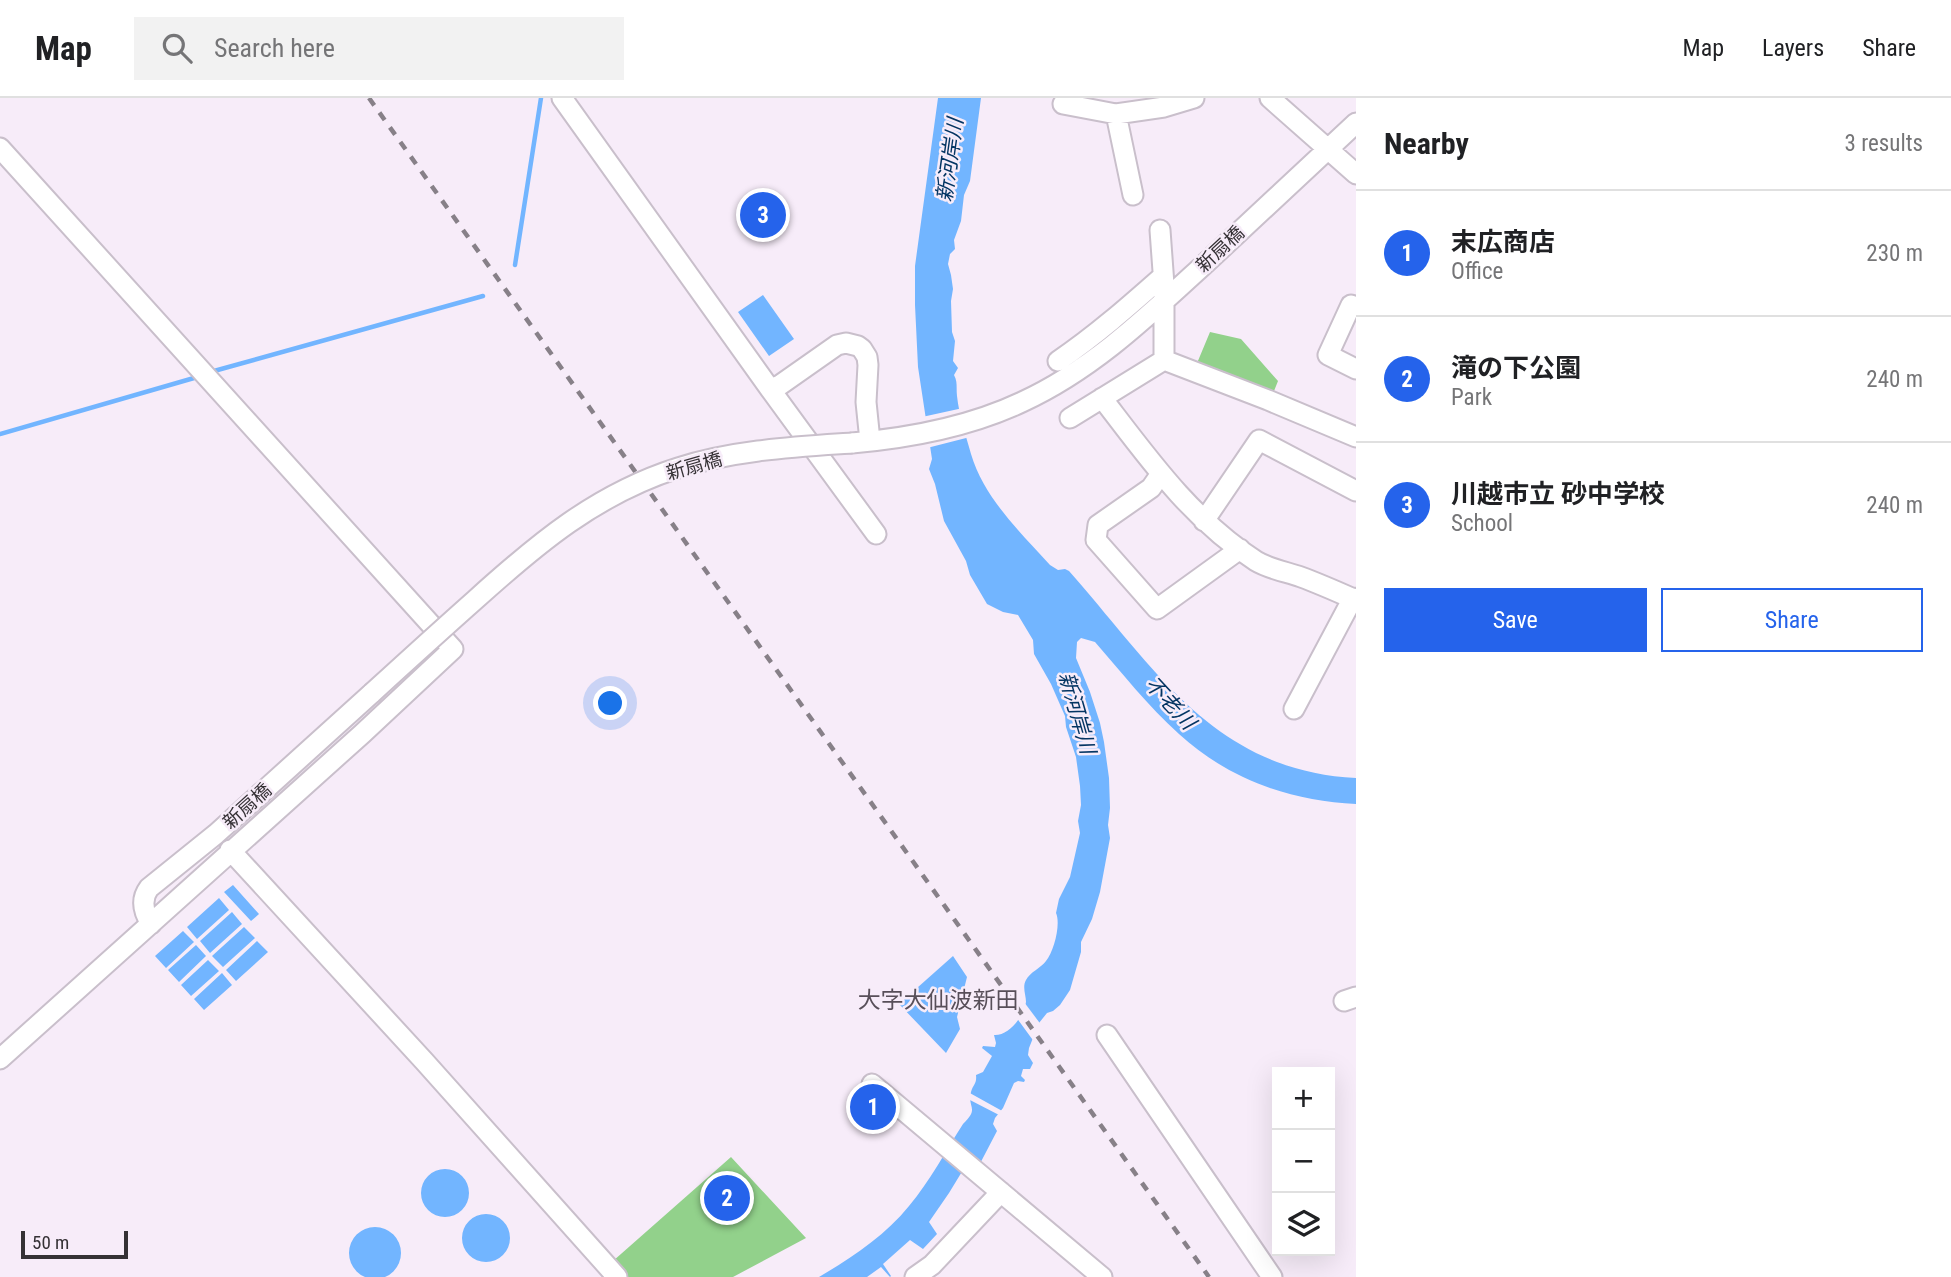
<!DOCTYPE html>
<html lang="en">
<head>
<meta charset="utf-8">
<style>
	:root { --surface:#fff; --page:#f2f2f2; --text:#202124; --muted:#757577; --line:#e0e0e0; --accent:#2563eb }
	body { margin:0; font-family:"Roboto Condensed","Noto Sans JP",sans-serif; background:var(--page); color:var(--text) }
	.controls { position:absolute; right:21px; bottom:21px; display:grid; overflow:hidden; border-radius:0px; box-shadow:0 7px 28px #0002 }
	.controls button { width:63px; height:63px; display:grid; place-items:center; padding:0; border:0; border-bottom:2px solid var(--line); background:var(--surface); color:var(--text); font:35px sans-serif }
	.scale { position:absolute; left:21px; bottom:18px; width:107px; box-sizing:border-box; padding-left:7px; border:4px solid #353135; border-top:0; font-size:19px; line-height:24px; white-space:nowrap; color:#353135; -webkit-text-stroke:5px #f7ecf9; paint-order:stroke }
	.you { position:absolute; left:611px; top:606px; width:24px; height:24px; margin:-18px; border:5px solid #fff; border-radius:50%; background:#1a73e8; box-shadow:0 0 0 10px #1a73e833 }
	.badge { display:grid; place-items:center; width:46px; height:46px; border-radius:50%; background:var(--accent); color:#fff; font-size:23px; font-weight:700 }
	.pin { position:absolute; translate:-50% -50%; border:4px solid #fff; box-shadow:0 2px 7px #0006 }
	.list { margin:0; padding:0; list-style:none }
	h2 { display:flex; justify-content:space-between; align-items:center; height:91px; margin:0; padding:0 28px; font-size:30px }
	h2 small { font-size:23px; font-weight:400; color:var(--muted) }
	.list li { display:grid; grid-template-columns:46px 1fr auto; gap:21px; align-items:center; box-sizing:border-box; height:126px; padding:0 28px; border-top:2px solid var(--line) }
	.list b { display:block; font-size:26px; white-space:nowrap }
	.list p { margin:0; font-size:23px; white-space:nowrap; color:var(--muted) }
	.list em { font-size:23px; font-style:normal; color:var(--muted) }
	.actions { display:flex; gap:14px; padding:21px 28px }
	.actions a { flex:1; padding:16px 0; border:2px solid var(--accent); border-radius:0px; text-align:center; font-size:24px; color:var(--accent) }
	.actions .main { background:var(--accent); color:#fff }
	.icon { flex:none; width:38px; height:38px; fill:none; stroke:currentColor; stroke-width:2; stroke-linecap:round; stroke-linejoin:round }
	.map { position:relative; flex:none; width:1356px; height:1179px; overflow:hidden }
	header { display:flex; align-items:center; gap:42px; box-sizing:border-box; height:98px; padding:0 35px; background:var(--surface); border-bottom:2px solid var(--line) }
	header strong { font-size:33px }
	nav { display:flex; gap:38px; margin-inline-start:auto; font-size:24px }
	.search { width:490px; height:63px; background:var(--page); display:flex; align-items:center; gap:18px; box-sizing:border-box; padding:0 24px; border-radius:0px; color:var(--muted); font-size:26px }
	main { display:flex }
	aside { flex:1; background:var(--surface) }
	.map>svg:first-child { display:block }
	.green { fill:#92d18b }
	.water { fill:#72b5ff }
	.pier { fill:#f7ecf9 }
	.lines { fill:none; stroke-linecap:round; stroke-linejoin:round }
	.stream { stroke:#72b5ff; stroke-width:4.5 }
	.minor-casing { stroke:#c9bfcb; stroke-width:23 }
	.minor { stroke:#fff; stroke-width:19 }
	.rail { stroke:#878088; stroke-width:4.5; stroke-dasharray:9 9; stroke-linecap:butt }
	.minor-bridge-casing { stroke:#c9bfcb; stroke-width:23; stroke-linecap:butt }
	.minor-bridge { stroke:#fff; stroke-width:19 }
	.labels { text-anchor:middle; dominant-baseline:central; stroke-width:5; stroke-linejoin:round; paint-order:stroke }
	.street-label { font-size:19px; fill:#353135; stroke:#f7ecf9 }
	.water-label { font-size:21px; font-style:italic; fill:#043563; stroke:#f7ecf9 }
	.quarter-label { font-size:23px; fill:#584f59; stroke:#f7ecf9 }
</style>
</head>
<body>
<header>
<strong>Map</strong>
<div class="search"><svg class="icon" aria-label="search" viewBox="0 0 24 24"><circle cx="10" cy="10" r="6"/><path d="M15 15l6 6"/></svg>Search here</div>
<nav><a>Map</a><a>Layers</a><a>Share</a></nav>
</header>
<main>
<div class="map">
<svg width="1356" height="1179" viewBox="0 0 1356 1179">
	<rect width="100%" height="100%" fill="#f7ecf9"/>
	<path class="green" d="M 1210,234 L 1241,241 L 1278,283 L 1274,293 L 1229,283 L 1195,270 Z
		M 731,1059 L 806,1140 L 733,1179 L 627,1179 L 613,1163 Z"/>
	<path class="water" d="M 938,0 L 981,0 L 970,83 L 964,97 L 961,123 L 954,142 L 955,151 L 950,156 L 948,166 L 951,177 L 953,191 L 951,203 L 952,234 L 955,243 L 953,263 L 958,270 L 954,277 C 958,284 956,290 957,298 C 959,317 966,338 971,356 C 984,400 1021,435 1050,467 L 1058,472 L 1065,471 L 1069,473 C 1154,569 1214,673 1356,680 L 1356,706 C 1290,703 1228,681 1179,636 C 1148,608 1122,575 1095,544 L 1081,540 L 1077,544 L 1076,560 L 1090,594 L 1100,625 L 1104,644 L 1109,680 L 1110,710 L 1108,727 L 1110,740 L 1100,794 L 1092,821 L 1081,844 L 1081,854 L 1070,892 L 1060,907 L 1053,913 L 1047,915 L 1039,925 L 1029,950 L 1028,957 L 1033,965 L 1030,971 L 1023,971 L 1021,978 L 1025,982 L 1024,984 L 1018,983 L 1014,985 L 1003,1010 L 995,1020 L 993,1026 L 997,1033 L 973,1079 L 963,1072 L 949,1095 L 929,1124 L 937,1136 L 923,1151 L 910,1142 L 883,1166 L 891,1178 L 890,1179 L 881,1169 L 867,1179 L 819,1179 C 851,1160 885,1138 909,1108 C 930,1083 945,1054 963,1026 C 980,1010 967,1010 971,994 C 973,986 977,986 976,977 L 983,974 L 992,958 L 982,950 L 983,948 L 995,949 L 996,945 L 994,937 C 1009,938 1024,918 1026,904 C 1026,897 1022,889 1026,882 C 1030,874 1041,870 1046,863 C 1054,853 1061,826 1056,815 L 1059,801 L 1070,779 L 1080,735 L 1078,723 L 1081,707 L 1080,688 L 1076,659 L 1066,629 L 1065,618 L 1051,586 L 1034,556 L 1033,542 L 1018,517 L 1003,514 L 987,506 L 970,477 L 966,463 L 944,423 L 935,386 L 929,371 L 932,361 L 918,269 L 915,207 L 915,168 Z
		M 763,197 L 794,241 L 769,258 L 738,214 Z
		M 233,787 L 259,816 L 251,823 L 224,794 Z
		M 219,800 L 229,812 L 197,841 L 187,829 Z
		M 232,814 L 242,826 L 210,855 L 200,843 Z
		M 244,829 L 255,840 L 223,869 L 212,858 Z
		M 183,833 L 194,844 L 166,870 L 155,858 Z
		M 257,843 L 268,854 L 236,883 L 226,872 Z
		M 196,847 L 206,858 L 179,884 L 168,872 Z
		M 953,858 L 967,879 L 957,919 L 960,931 L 946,955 L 899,906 Z
		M 208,862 L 219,873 L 191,898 L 181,887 Z
		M 222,875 L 232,887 L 204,912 L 194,901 Z
		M421 1095a24 24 0 1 1 48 0a24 24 0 1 1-48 0Z
		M462 1140a24 24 0 1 1 48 0a24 24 0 1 1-48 0Z
		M349 1155a26 26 0 1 1 52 0a26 26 0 1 1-52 0Z"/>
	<path class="pier" d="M 963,310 L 970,339 L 927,350 L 922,319 Z
		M 1021,900 L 1042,928 L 1035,945 L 1016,919 L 1022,905 Z
		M 968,994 L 1004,1014 L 1001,1018 L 968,1001 Z"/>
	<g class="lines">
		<path class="stream" d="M 515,167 L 541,0
			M 214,273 L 483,198
			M 0,336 L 194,280"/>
		<g class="minor-casing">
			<path id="minor" d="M 562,0 L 770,291 L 876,436
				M 1270,0 L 1356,76
				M 1063,6 L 1116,16 L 1164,9 L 1194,0
				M 1116,16 L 1133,97
				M 0,50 L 453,551 L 362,636 L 0,961
				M 1160,132 L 1164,187 L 1164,262 L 1268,302 L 1356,339
				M 1356,209 L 1351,207 L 1328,257 L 1356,271
				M 1058,263 C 1095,238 1129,208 1163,178
				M 770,291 L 780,287 L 837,247 L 846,245 L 858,248 L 862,251 L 867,259 L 868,267 L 866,304 L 870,343
				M 1102,300 C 1148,360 1191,421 1256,463 C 1269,471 1287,474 1301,479 C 1320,486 1338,494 1356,502
				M 1070,320 L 1164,262
				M 852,345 C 910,340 969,329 1022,304 C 1094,271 1150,216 1208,163 C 1257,117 1307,71 1356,25
				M 1160,377 L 1151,390 L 1098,427 L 1096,442 L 1157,511 L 1240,451
				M 1204,423 L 1259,342 L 1356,393
				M 1294,611 L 1353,500
				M 230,752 L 424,963 L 617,1179
				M 151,826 C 144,815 140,802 149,790 L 216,736 L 372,595
				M 1344,903 L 1356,899
				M 1107,937 L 1272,1179
				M 872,986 L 1102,1179
				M 915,1179 L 932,1167 L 1001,1094"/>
		</g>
		<use href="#minor" class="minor"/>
		<path class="rail" d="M 369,0 L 1209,1179"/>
		<g class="minor-bridge-casing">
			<path id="minor-bridge" d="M 372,595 C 406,564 440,533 475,502 C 537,446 596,396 678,370 C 734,352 794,349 852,345"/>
		</g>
		<use href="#minor-bridge" class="minor-bridge"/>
	</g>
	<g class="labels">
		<g class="street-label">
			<text transform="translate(1220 151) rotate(-43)">新扇橋</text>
			<text transform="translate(694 368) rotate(-16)">新扇橋</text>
			<text transform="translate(247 708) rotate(-42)">新扇橋</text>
		</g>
		<g class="water-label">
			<text transform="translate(950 62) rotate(-82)">新河岸川</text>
			<text transform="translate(1170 605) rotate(47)">不老川</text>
			<text transform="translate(1077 615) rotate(74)">新河岸川</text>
		</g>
		<g class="quarter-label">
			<text x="938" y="902">大字大仙波新田</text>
		</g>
	</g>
</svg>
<div class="controls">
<button>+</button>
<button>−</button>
<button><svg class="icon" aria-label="layers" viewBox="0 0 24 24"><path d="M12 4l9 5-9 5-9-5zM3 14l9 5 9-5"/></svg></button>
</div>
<div class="scale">50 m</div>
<div class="you"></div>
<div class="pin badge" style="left:873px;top:1009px">1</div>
<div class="pin badge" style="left:727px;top:1100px">2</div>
<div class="pin badge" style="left:763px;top:117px">3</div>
</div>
<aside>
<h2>Nearby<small>3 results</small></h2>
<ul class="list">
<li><span class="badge">1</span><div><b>末広商店</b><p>Office</p></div><em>230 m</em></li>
<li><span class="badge">2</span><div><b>滝の下公園</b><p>Park</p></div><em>240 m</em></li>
<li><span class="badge">3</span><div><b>川越市立 砂中学校</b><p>School</p></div><em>240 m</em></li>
</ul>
<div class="actions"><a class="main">Save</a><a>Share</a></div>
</aside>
</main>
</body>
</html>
